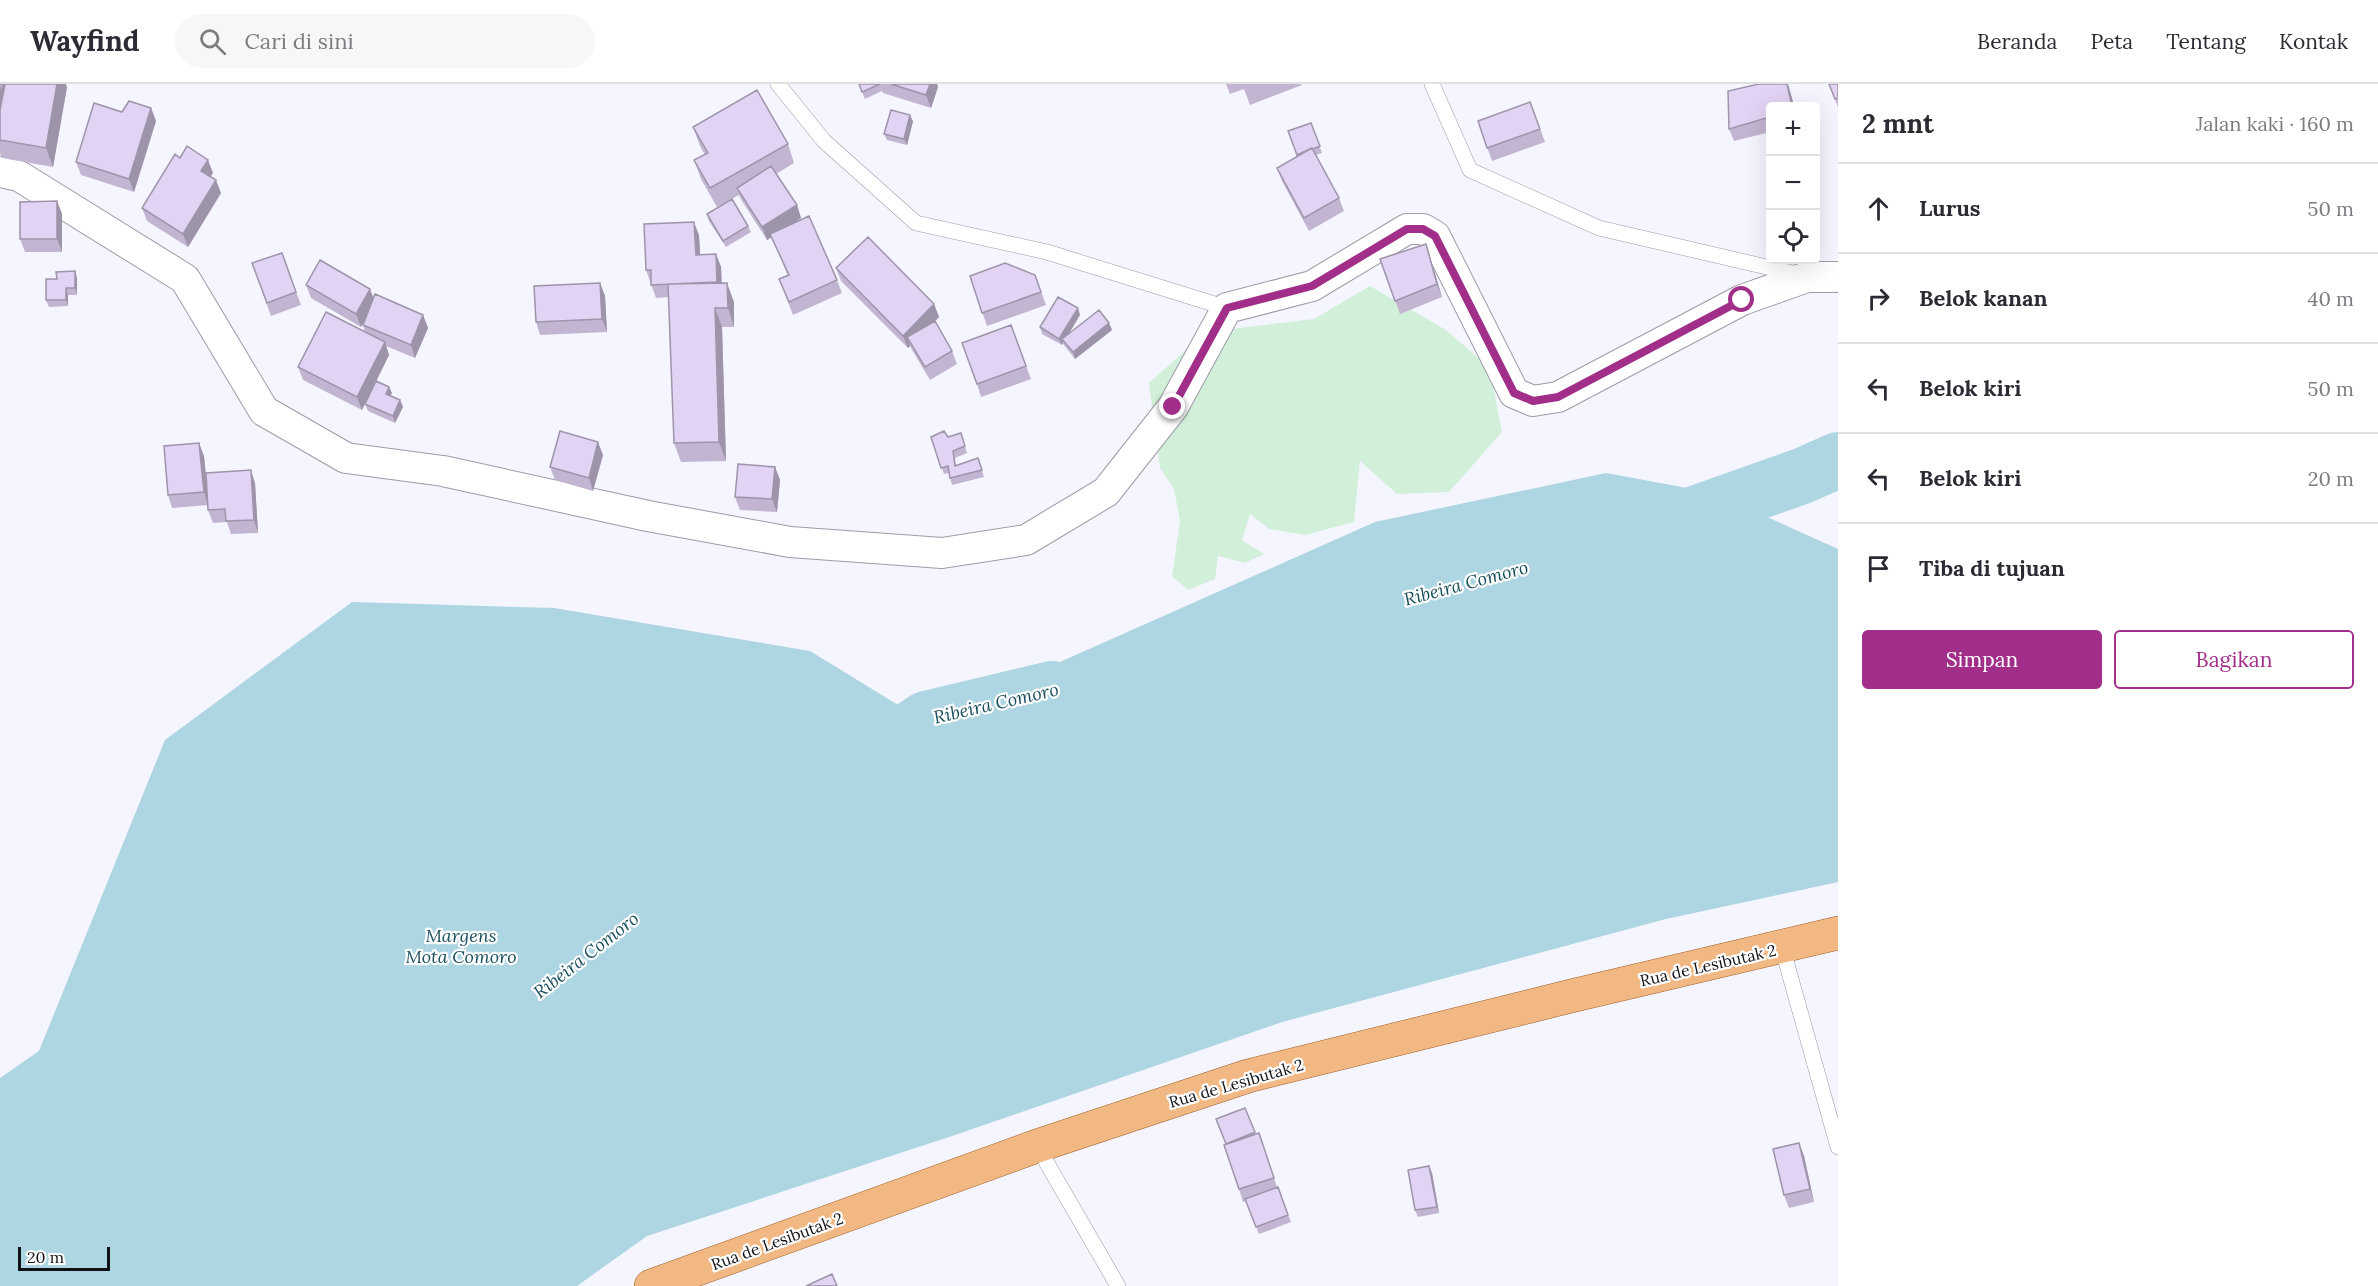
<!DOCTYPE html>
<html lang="id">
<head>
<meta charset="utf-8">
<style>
	:root { --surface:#fff; --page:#f7f7f7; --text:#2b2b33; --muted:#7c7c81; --line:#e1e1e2; --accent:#a12e89 }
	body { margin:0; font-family:Lora,serif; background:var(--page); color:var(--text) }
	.controls { position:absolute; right:18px; top:18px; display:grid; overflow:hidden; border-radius:6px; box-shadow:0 6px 24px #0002 }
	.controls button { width:54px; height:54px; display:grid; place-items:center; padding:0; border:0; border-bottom:2px solid var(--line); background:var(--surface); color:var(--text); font:30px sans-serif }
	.scale { position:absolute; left:18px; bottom:15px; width:92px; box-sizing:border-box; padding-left:6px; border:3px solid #111216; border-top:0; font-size:16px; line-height:21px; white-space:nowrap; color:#111216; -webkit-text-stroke:4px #fff; paint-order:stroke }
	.stop { position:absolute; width:18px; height:18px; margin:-14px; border:4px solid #a12e89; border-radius:50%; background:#fff }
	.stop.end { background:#a12e89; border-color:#fff; box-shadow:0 2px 6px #0008 }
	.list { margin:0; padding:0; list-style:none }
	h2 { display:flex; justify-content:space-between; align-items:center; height:78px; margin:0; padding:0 24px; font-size:26px }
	h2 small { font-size:20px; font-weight:400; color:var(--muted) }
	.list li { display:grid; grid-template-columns:39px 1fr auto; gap:18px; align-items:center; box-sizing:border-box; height:90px; padding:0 24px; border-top:2px solid var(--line) }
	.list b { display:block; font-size:22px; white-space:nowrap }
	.list em { font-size:20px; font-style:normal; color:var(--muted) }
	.actions { display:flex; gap:12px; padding:18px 24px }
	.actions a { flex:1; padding:14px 0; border:2px solid var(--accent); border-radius:6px; text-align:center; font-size:21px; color:var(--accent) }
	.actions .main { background:var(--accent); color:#fff }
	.icon { flex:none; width:33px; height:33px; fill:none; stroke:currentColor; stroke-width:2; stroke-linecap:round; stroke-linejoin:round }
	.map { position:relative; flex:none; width:1838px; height:1202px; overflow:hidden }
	header { display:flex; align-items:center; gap:36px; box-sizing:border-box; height:84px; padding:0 30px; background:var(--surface); border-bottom:2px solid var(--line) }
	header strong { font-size:28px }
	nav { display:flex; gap:33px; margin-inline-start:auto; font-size:21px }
	.search { width:420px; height:54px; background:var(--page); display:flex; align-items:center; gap:15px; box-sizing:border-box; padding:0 21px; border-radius:33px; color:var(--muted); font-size:22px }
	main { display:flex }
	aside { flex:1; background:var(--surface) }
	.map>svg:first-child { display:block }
	.green { fill:#d2f0d9 }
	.water { fill:#add5e2 }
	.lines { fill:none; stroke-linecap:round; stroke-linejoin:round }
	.river { stroke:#add5e2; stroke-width:56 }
	.lane-casing { stroke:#9b9ca7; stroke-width:16 }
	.street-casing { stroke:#9b9ca7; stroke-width:32 }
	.primary-casing { stroke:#9e5f27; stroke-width:34 }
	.lane { stroke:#fff; stroke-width:15 }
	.street { stroke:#fff; stroke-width:30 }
	.primary { stroke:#f2b883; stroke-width:33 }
	.wall { fill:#c2b5d1 }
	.shaded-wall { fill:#9e94aa }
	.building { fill:#e1d3f3; stroke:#9e94aa; stroke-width:1.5 }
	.route { stroke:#a12e89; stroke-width:8 }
	.labels { text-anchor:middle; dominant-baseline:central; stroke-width:4.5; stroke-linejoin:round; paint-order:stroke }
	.street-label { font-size:16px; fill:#111216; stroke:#fff }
	.water-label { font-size:18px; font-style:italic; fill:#184f5e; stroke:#fff }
</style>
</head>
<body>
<header>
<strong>Wayfind</strong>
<div class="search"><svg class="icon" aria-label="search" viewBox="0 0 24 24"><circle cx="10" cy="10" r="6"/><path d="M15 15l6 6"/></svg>Cari di sini</div>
<nav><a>Beranda</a><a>Peta</a><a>Tentang</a><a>Kontak</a></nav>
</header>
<main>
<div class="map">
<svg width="1838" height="1202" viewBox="0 0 1838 1202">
	<rect width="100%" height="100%" fill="#f4f5ff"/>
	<path class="green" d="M 1370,202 L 1446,246 L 1490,284 L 1502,348 L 1449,408 L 1397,410 L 1360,377 L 1354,438 L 1305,451 L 1269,445 L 1250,430 L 1242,456 L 1264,470 L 1245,479 L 1218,472 L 1215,495 L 1188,506 L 1172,492 L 1180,437 L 1174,405 L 1160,384 L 1149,299 L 1206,248 L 1314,235 Z"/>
	<path class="water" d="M 1606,389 L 1714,409 L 1838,465 L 1838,798 L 1666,835 L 1282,938 L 952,1052 L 647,1152 L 577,1202 L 0,1202 L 0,994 L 39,967 L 165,656 L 352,518 L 554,524 L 810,567 L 952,654 L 990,609 L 1375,438 Z"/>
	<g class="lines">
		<path class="river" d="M 1661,442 L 1802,392 L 1838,376
			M 860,680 L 926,635 L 1052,605"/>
		<g class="lane-casing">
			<path id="lane" d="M 778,0 L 824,57 L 916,139 L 1047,168 L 1227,224
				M 1432,0 L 1470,86 L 1599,144 L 1801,191
				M 1782,863 L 1838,1063
				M 1037,1062 L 1118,1202"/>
		</g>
		<g class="street-casing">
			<path id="street" d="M 0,88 L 19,92 L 185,195 L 264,327 L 346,374 L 443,387 L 648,432 L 790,458 L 942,469 L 1026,456 L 1106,408 L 1173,323 L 1227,224 L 1312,202 L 1407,145 L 1423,145 L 1435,152 L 1514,309 L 1533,317 L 1558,313 L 1742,216 L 1807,193 L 1838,193"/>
		</g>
		<g class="primary-casing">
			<path id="primary" d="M 651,1202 L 1037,1062 L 1248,992 L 1571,912 L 1838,849"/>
		</g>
		<use href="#lane" class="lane"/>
		<use href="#street" class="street"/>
		<use href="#primary" class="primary"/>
	</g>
	<path class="wall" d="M 0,0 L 67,3 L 53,83 L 2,74 L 0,69 Z
		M 859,0 L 937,0 L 938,3 L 931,24 L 883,9 L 882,7 L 865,15 Z
		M 1226,0 L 1301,0 L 1302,1 L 1250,21 L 1244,5 L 1230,10 Z
		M 1829,0 L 1838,0 L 1838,23 Z
		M 1790,7 L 1794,22 L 1770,22 L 1770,48 L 1734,57 L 1729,45 Z
		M 1530,18 L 1545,58 L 1492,77 L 1478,37 Z
		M 151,24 L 156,37 L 134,108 L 81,91 L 76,78 L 122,28 Z
		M 913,37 L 907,61 L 887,56 L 884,50 Z
		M 1311,39 L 1322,69 L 1316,71 L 1339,114 L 1344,127 L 1309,147 L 1282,97 L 1277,84 L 1297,72 L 1288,47 Z
		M 693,43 L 788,60 L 794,79 L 776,90 L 797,121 L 801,134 L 794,139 L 837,196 L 842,209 L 793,231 L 779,195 L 788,192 L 772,153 L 767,156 L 742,117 L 739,111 L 717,123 L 701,95 L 694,76 L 705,71 L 700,62 Z
		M 180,74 L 213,89 L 210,92 L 221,109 L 188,163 L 147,137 L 142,124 Z
		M 57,117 L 62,130 L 62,168 L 25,168 L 20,155 Z
		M 707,130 L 748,142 L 751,148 L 726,163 L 709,137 Z
		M 699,151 L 700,171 L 716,170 L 721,183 L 722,199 L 734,218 L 734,243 L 722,243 L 726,377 L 681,378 L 674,359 L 669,213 L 656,214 L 646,186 Z
		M 1426,160 L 1442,213 L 1400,230 L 1380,175 Z
		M 282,169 L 301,221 L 271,232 L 252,179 Z
		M 836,184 L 934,220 L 939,233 L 935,237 L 952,267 L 957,280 L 930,296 L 912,266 L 910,262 L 908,264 L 841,197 Z
		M 75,187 L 77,194 L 77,211 L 68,211 L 68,222 L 49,223 L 46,216 L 57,195 Z
		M 1035,191 L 1046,221 L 987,242 L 970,192 Z
		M 600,199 L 605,212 L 607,248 L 540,251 L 536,238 Z
		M 306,201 L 370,205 L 373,214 L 423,231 L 428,244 L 415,274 L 386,262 L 389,271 L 376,297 L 389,303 L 392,309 L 390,312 L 400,316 L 403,323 L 395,339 L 368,327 L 365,320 L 371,307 L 362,326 L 303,296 L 298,283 L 365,249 L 363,241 L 366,234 L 361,243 L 311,214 Z
		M 1080,231 L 1069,249 L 1109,239 L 1112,246 L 1075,275 L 1064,261 L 1063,259 L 1062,261 L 1042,250 L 1040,243 Z
		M 1011,241 L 1031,295 L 981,313 L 977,300 Z
		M 961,349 L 967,369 L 955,374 L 956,381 L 978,374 L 984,393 L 952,401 L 949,389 L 944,390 L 931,353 L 948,353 Z
		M 603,371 L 593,407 L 555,396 L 550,383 Z
		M 204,372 L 206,389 L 255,399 L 258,449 L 231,450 L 227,438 L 213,439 L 208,426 L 208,421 L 172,424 L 168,411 Z
		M 775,383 L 780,396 L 777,428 L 740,426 L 735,413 Z
		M 1245,1024 L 1255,1050 L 1259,1049 L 1277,1103 L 1291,1138 L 1259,1150 L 1246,1117 L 1243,1118 L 1239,1105 L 1226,1060 Z
		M 1799,1059 L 1804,1072 L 1814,1118 L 1789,1124 L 1784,1111 Z
		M 1432,1089 L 1439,1129 L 1418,1133 L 1415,1126 Z"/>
	<path class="shaded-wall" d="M 3,0 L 5,0 L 0,46 L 0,12 Z
		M 57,0 L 66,0 L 67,3 L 53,83 L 46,64 Z
		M 930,0 L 937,0 L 938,3 L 931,24 L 926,11 Z
		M 1787,0 L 1788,0 L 1790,7 L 1794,22 L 1792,22 Z
		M 151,24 L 156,37 L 134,108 L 129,95 Z
		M 910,31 L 913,37 L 907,61 L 904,55 Z
		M 208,76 L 213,89 L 206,100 L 201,87 Z
		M 216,96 L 221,109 L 188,163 L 183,150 Z
		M 57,117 L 62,130 L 62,168 L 57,155 Z
		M 797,121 L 801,134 L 767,156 L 762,143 Z
		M 694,138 L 699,151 L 701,184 L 696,171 Z
		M 1426,160 L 1430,173 L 1442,213 L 1437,200 Z
		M 716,170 L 721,183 L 722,211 L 717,198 Z
		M 75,187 L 77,194 L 77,211 L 75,204 Z
		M 600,199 L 605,212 L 607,248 L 602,235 Z
		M 727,199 L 734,218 L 734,243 L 728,224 Z
		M 66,204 L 68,211 L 68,222 L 66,216 Z
		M 370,205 L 375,218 L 361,243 L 356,230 Z
		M 934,220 L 939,233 L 912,261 L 907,253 L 910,262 L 908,264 L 903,252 Z
		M 715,224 L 722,243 L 726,377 L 719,358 Z
		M 1078,224 L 1080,231 L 1064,258 L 1062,255 L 1063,259 L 1062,261 L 1059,255 Z
		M 423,231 L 428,244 L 415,274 L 411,261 Z
		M 1109,239 L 1112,246 L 1075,275 L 1073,268 Z
		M 385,258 L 389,271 L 362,326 L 357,313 Z
		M 389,303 L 392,309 L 388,316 L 386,310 Z
		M 400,316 L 403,323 L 395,339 L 393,332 Z
		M 598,358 L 603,371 L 593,407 L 589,394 Z
		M 199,359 L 204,372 L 208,421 L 204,408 Z
		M 775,383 L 780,396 L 777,428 L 772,415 Z
		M 251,386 L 255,399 L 258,449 L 254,436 Z
		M 1799,1059 L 1804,1072 L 1814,1118 L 1810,1105 Z
		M 1429,1082 L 1432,1089 L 1439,1129 L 1437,1123 Z"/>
	<path class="building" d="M 0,0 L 3,0 L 0,12 Z
		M 5,0 L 57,0 L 46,64 L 0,56 L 0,26 Z
		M 859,0 L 880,0 L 862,8 Z
		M 891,0 L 930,0 L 926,11 Z
		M 1759,0 L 1787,0 L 1792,22 L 1770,22 L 1770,33 L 1729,45 L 1728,7 Z
		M 1829,0 L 1838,0 L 1838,14 L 1835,15 Z
		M 757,6 L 788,60 L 710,104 L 694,76 L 708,69 L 693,43 Z
		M 129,17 L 151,24 L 129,95 L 76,78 L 94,19 L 122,28 Z
		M 1530,18 L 1540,45 L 1487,64 L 1478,37 Z
		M 891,26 L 910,31 L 904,55 L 884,50 Z
		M 1311,39 L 1320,62 L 1313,65 L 1312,64 L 1297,71 L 1288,47 Z
		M 187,62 L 208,76 L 201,87 L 216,96 L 183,150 L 142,124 L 175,70 L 180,74 Z
		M 1312,64 L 1339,114 L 1304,134 L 1277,84 Z
		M 771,82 L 797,121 L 762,143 L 737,104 Z
		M 732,115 L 748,142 L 723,157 L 707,130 Z
		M 57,117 L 57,155 L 20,155 L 20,118 Z
		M 809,132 L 837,196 L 789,218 L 779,195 L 789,191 L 770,150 Z
		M 694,138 L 696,171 L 716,170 L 717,198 L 651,201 L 651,186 L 646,186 L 644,140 Z
		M 868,153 L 934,220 L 903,252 L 836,184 Z
		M 1426,160 L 1437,200 L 1395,217 L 1380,175 Z
		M 282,169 L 296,208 L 267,219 L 252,179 Z
		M 320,176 L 370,205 L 356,230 L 306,201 Z
		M 1005,179 L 1035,191 L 1041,208 L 982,229 L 970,192 Z
		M 75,187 L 75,204 L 66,204 L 66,216 L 46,216 L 46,195 L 57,195 L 56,188 Z
		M 600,199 L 602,235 L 536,238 L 534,202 Z
		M 727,199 L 728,224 L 715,224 L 719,358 L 674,359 L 668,200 Z
		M 375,210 L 423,231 L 411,261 L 363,241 Z
		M 1058,213 L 1078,224 L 1059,255 L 1040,243 Z
		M 1099,226 L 1109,239 L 1073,268 L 1062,255 Z
		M 326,228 L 385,258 L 357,313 L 298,283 Z
		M 935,237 L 952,267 L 925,283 L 907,253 Z
		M 1011,241 L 1026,282 L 977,300 L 962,259 Z
		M 376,297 L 389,303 L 386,310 L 400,316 L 393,332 L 365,320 Z
		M 560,347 L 598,358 L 589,394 L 550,383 Z
		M 944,347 L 948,353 L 961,349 L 965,362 L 953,367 L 955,382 L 978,374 L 982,386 L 950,394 L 948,382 L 941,384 L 931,353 Z
		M 199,359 L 204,408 L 168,411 L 164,362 Z
		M 738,380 L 775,383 L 772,415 L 735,413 Z
		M 251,386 L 254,436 L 226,437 L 225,425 L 208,426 L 206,389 Z
		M 1245,1024 L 1255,1048 L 1226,1060 L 1216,1035 Z
		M 1259,1049 L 1274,1094 L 1239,1105 L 1224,1061 Z
		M 1799,1059 L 1810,1105 L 1784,1111 L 1773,1065 Z
		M 1429,1082 L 1437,1123 L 1415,1126 L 1408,1086 Z
		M 1278,1103 L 1288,1131 L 1256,1143 L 1245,1115 Z
		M 832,1190 L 837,1202 L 806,1202 Z"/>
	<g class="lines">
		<path class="route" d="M 1173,323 L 1227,224 L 1312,202 L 1407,145 L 1423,145 L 1435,152 L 1514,309 L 1533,317 L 1558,313 L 1742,216"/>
	</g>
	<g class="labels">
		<g class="street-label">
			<text transform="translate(1708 881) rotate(-13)">Rua de Lesibutak 2</text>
			<text transform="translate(1236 999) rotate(-16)">Rua de Lesibutak 2</text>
			<text transform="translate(777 1157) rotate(-20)">Rua de Lesibutak 2</text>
		</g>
		<g class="water-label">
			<text transform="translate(1466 499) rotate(-15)">Ribeira Comoro</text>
			<text transform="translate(996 619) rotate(-13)">Ribeira Comoro</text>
			<text x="461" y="851">Margens<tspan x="461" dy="21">Mota Comoro</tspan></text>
			<text transform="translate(586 871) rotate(-38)">Ribeira Comoro</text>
		</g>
	</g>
</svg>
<div class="controls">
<button>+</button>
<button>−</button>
<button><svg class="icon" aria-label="locate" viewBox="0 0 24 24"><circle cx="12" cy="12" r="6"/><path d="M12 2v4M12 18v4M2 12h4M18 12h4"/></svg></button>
</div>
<div class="scale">20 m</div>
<div class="stop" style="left:1742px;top:216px"></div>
<div class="stop end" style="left:1173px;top:323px"></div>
</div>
<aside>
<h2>2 mnt<small>Jalan kaki · 160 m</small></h2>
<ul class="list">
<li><svg class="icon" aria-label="ahead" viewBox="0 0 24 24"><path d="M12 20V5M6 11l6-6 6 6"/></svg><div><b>Lurus</b></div><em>50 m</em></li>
<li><svg class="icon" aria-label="right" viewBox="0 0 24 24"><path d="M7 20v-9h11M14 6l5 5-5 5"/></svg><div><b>Belok kanan</b></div><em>40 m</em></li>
<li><svg class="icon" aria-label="left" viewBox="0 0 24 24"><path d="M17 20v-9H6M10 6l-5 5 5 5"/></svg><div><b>Belok kiri</b></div><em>50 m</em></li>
<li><svg class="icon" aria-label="left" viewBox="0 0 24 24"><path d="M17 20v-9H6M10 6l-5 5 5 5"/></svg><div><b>Belok kiri</b></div><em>20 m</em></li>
<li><svg class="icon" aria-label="arrive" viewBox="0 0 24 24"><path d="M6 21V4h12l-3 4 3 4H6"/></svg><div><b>Tiba di tujuan</b></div></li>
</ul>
<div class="actions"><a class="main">Simpan</a><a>Bagikan</a></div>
</aside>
</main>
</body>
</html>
